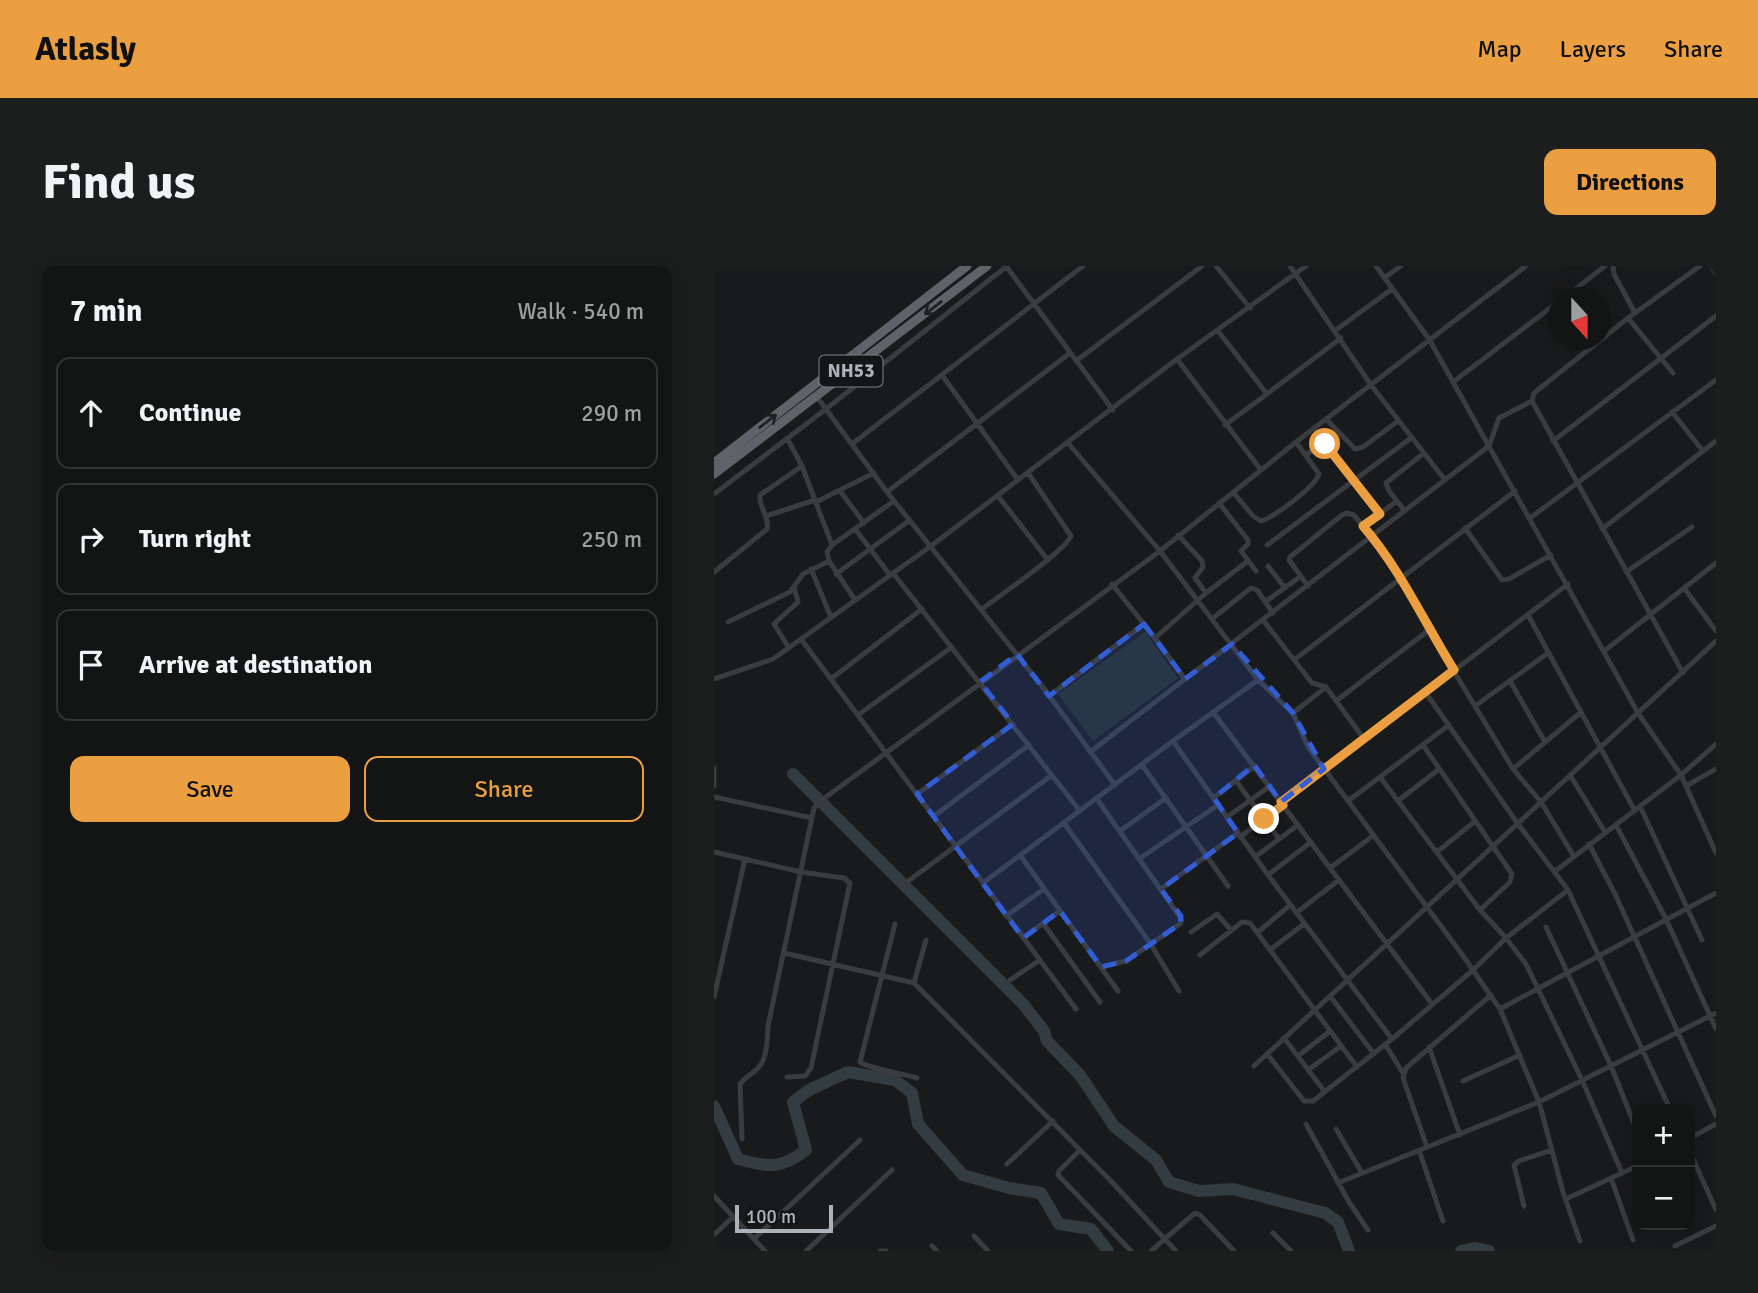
<!DOCTYPE html>
<html lang="en">
<head>
<meta charset="utf-8">
<style>
	:root { --surface:#131414; --page:#1c1d1d; --text:#f1f3f6; --muted:#9d9ea0; --line:#323334; --accent:#eb9f41 }
	body { margin:0; font-family:Signika,sans-serif; background:var(--page); color:var(--text) }
	.controls { position:absolute; right:21px; bottom:21px; display:grid; overflow:hidden; border-radius:14px; box-shadow:0 4px 18px #0003 }
	.controls button { width:63px; height:63px; display:grid; place-items:center; padding:0; border:0; border-bottom:2px solid var(--line); background:var(--surface); color:var(--text); font:35px sans-serif }
	.compass { position:absolute; left:834px; top:21px; width:63px; height:63px; border-radius:50%; background:var(--surface); box-shadow:0 4px 18px #0003; rotate:159deg }
	.scale { position:absolute; left:21px; bottom:18px; width:98px; box-sizing:border-box; padding-left:7px; border:4px solid #acb2ba; border-top:0; font-size:19px; line-height:24px; white-space:nowrap; color:#acb2ba; -webkit-text-stroke:5px #141516; paint-order:stroke }
	.stop { position:absolute; width:21px; height:21px; margin:-16px; border:5px solid #eb9f41; border-radius:50%; background:#fff }
	.stop.end { background:#eb9f41; border-color:#fff; box-shadow:0 2px 7px #0008 }
	.list { margin:0; padding:0; list-style:none }
	h2 { display:flex; justify-content:space-between; align-items:center; height:91px; margin:0; padding:0 28px; font-size:30px }
	h2 small { font-size:23px; font-weight:400; color:var(--muted) }
	.list li { display:grid; grid-template-columns:46px 1fr auto; gap:21px; align-items:center; box-sizing:border-box; height:112px; margin:0 14px 14px; padding:0 14px; border:2px solid var(--line); border-radius:14px }
	.list b { display:block; font-size:26px; white-space:nowrap }
	.list em { font-size:23px; font-style:normal; color:var(--muted) }
	.actions { display:flex; gap:14px; padding:21px 28px }
	.actions a { flex:1; padding:16px 0; border:2px solid var(--accent); border-radius:14px; text-align:center; font-size:24px; color:var(--accent) }
	.actions .main { background:var(--accent); color:#111 }
	.icon { flex:none; width:38px; height:38px; fill:none; stroke:currentColor; stroke-width:2; stroke-linecap:round; stroke-linejoin:round }
	.map { position:relative; flex:none; width:1002px; height:985px; overflow:hidden; border-radius:14px }
	header { display:flex; align-items:center; gap:42px; box-sizing:border-box; height:98px; padding:0 35px; background:var(--accent); color:#111 }
	header strong { font-size:33px }
	nav { display:flex; gap:38px; margin-inline-start:auto; font-size:24px }
	.intro { display:flex; align-items:center; justify-content:space-between; box-sizing:border-box; height:168px; padding:0 42px }
	h1 { margin:0; font-size:49px }
	.button { padding:18px 32px; border-radius:14px; background:var(--accent); color:#111; font-size:24px; font-weight:700 }
	main { display:flex; gap:42px; padding:0 42px }
	aside { flex:1; background:var(--surface); border-radius:14px; box-shadow:0 4px 18px #0003 }
	.map>svg:first-child { display:block }
	.green { fill:#252e26 }
	.lines { fill:none; stroke-linecap:round; stroke-linejoin:round }
	.river { stroke:#323c41; stroke-width:12 }
	.minor { stroke:#3a3c40; stroke-width:5 }
	.trunk { stroke:#5f6268; stroke-width:9 }
	.oneway { stroke:#1f2122 }
	.route { stroke:#eb9f41; stroke-width:9 }
	.marked { fill:#325dd4; fill-opacity:0.2; stroke:#325dd4; stroke-width:5; stroke-dasharray:14 9; stroke-linejoin:round }
	.labels { text-anchor:middle; dominant-baseline:central; stroke-width:7; stroke-linejoin:round; paint-order:stroke }
	.shield { fill:#141516; stroke:#7e8389; stroke-width:2 }
	.shield-label { font-size:19px; font-weight:bold; fill:#acb2ba }
</style>
</head>
<body>
<header>
<strong>Atlasly</strong>
<nav><a>Map</a><a>Layers</a><a>Share</a></nav>
</header>
<div class="intro"><h1>Find us</h1><a class="button">Directions</a></div>
<main>
<aside>
<h2>7 min<small>Walk · 540 m</small></h2>
<ul class="list">
<li><svg class="icon" aria-label="ahead" viewBox="0 0 24 24"><path d="M12 20V5M6 11l6-6 6 6"/></svg><div><b>Continue</b></div><em>290 m</em></li>
<li><svg class="icon" aria-label="right" viewBox="0 0 24 24"><path d="M7 20v-9h11M14 6l5 5-5 5"/></svg><div><b>Turn right</b></div><em>250 m</em></li>
<li><svg class="icon" aria-label="arrive" viewBox="0 0 24 24"><path d="M6 21V4h12l-3 4 3 4H6"/></svg><div><b>Arrive at destination</b></div></li>
</ul>
<div class="actions"><a class="main">Save</a><a>Share</a></div>
</aside>
<div class="map">
<svg width="1002" height="985" viewBox="0 0 1002 985">
	<rect width="100%" height="100%" fill="#191a1b"/>
	<path class="green" d="M 431,366 L 464,412 L 379,475 L 344,428 Z"/>
	<g class="lines">
		<path class="river" d="M 79,508 L 310,739 L 330,765 L 333,775 L 366,809 L 400,860 L 442,894 L 455,916 L 485,925 L 519,923 L 611,947 L 624,956 L 635,985
			M 0,840 L 24,893 C 52,901 67,904 92,884 L 79,836 L 95,824 L 134,806 L 181,814 L 198,827 L 204,858 L 249,909 L 295,922 L 327,927 L 345,958 L 377,963 L 394,985
			M 747,985 L 760,982 L 775,985"/>
		<path class="minor" d="M 292,0 L 399,144
			M 502,0 L 536,42
			M 576,0 L 657,119 L 731,214
			M 662,0 L 715,73 L 924,447 L 967,509 L 1002,587
			M 899,0 L 900,8 L 921,47
			M 997,0 L 1002,7
			M 670,12 L 687,0
			M 850,32 L 891,0
			M 914,52 L 959,107
			M 622,64 L 678,23
			M 504,65 L 553,128 L 511,159
			M 463,93 L 547,204
			M 362,95 L 488,0
			M 228,109 L 304,214
			M 739,116 L 844,36
			M 553,128 L 627,72
			M 103,131 L 173,226 L 328,420 L 401,519
			M 958,146 L 989,185
			M 612,153 L 641,183 L 649,181 L 684,155
			M 73,172 L 88,200 L 118,279 L 113,286 L 115,295 L 141,334
			M 839,175 L 1002,50
			M 354,177 L 446,285 L 544,414 L 579,447 L 594,481 L 747,687 L 786,743
			M 138,178 L 369,0
			M 592,189 L 606,178 L 611,178 L 666,248
			M 126,225 L 150,257
			M 173,226 L 356,87
			M 519,226 L 539,250 L 547,255 C 560,251 601,221 605,208 L 582,176
			M 0,228 L 112,143 L 293,0
			M 284,230 L 333,293
			M 102,236 L 160,207
			M 505,237 L 534,274 L 534,278 L 527,285 L 542,305
			M 691,245 L 675,225 L 672,217 L 710,187
			M 52,250 L 101,234
			M 816,252 L 1002,114
			M 649,260 L 683,235
			M 751,262 L 788,314 L 795,313 L 837,289
			M 141,263 L 176,309
			M 888,263 L 1002,175
			M 464,269 L 488,295 L 489,301 L 481,312 L 492,327
			M 118,279 L 180,235
			M 553,279 L 697,172
			M 554,300 L 571,322
			M 97,303 L 117,351
			M 0,306 L 53,263 C 56,250 44,241 46,229 L 88,200
			M 912,306 L 978,261
			M 179,307 L 366,545
			M 122,308 L 196,254
			M 398,318 L 441,372 L 492,327 L 534,295
			M 594,320 L 575,294 L 576,291 L 628,249 L 632,247 L 640,249 L 679,299 L 715,364 L 799,503 L 827,536 L 859,589
			M 970,322 L 1002,365
			M 551,336 L 587,310
			M 268,343 C 285,330 350,286 357,270 L 314,207
			M 814,349 L 921,545
			M 499,352 L 537,322 L 543,324 L 559,347
			M 549,354 L 598,417 L 612,421
			M 14,356 L 76,326 L 89,308 L 115,295
			M 441,372 L 471,413
			M 87,373 L 269,617 L 459,475
			M 75,382 L 60,358 L 84,336 L 80,321
			M 890,385 L 1002,297
			M 580,394 L 801,225
			M 969,407 L 818,135 L 820,127 L 914,52 L 986,0
			M 0,413 L 59,393 L 217,280 L 463,93 L 592,0
			M 117,413 L 208,343
			M 544,414 L 459,475 L 554,609 L 678,773
			M 796,415 L 831,476
			M 712,427 L 804,558 L 854,624 L 956,843
			M 335,430 L 430,358
			M 622,435 L 715,364
			M 761,440 L 834,387
			M 499,446 L 718,738
			M 579,447 L 612,421 L 650,473
			M 144,449 L 238,381
			M 709,479 L 798,608 L 796,616 L 766,644
			M 376,486 L 775,180 L 785,152 L 818,135
			M 428,499 L 514,620
			M 0,502 L 0,520
			M 799,503 L 866,447
			M 856,509 L 891,566
			M 666,511 L 766,644 L 792,672 L 812,698 L 868,814 L 908,907
			M 522,515 L 565,573
			M 972,520 L 1002,503
			M 203,528 L 299,458
			M 0,531 L 98,552
			M 499,532 L 541,500
			M 383,533 L 468,654 L 466,658 L 412,695 L 387,701
			M 685,534 L 724,504
			M 634,535 L 735,459
			M 567,536 L 854,318
			M 926,540 L 988,674
			M 220,550 L 315,479
			M 513,551 L 556,520
			M 350,557 L 436,677 L 465,725
			M 902,559 L 952,653 L 1002,763
			M 406,565 L 452,532
			M 526,571 L 569,539
			M 875,578 L 901,628 L 1002,850
			M 0,586 L 87,606 L 130,612 L 136,617 L 97,802 L 91,810 L 73,811
			M 723,586 L 760,556
			M 306,589 L 404,725
			M 541,591 L 584,559
			M 425,593 L 504,539
			M 616,602 L 660,569
			M 840,606 L 967,509 L 1002,478
			M 554,609 L 597,576
			M 193,616 L 338,509
			M 269,617 L 362,743
			M 447,623 L 524,567
			M 582,647 L 625,614
			M 292,650 L 330,623
			M 329,657 L 386,736
			M 181,658 L 146,796 C 153,802 190,808 203,812
			M 832,661 L 897,800 L 923,865
			M 477,666 L 503,648 L 517,664
			M 544,666 L 576,639
			M 309,672 L 346,645
			M 556,684 L 590,658
			M 70,687 L 200,717 L 395,913 L 462,985
			M 486,689 L 528,656 L 536,657 L 643,801
			M 296,714 L 326,694
			M 200,717 L 212,674
			M 616,730 L 660,788
			M 0,731 L 31,593
			M 570,772 L 611,826
			M 671,778 L 689,807
			M 715,781 L 746,869
			M 554,789 L 590,835 L 599,835 L 678,773 L 759,704 L 792,672 L 854,624
			M 584,790 L 616,765
			M 540,800 L 1002,375
			M 594,804 L 627,780
			M 749,815 L 806,789
			M 592,858 L 635,936 L 654,964
			M 622,863 L 648,907
			M 976,872 L 1002,858
			M 28,873 L 26,818 C 31,811 37,809 43,803 C 54,793 53,773 54,760 L 100,542 L 108,534 L 446,285 L 582,176 L 812,0
			M 713,881 L 689,812 L 692,802 L 777,729
			M 366,884 L 345,905 L 344,909 L 417,985
			M 705,884 L 729,955
			M 976,886 L 1002,944
			M 293,898 L 339,855
			M 897,912 L 919,974
			M 624,917 L 825,836 L 1002,747
			M 0,930 L 51,985
			M 852,933 L 923,900
			M 810,940 L 800,899 L 805,895 L 838,884
			M 559,967 L 577,985
			M 0,969 L 19,951
			M 260,970 L 274,985
			M 40,973 L 146,874
			M 866,975 L 849,926 L 825,836 L 786,743 L 1002,627
			M 218,980 L 223,985
			M 961,980 L 1002,960
			M 92,985 L 178,904
			M 166,985 L 172,985
			M 437,985 L 481,947 L 486,949 L 520,985"/>
		<path class="trunk" d="M 0,197 L 253,0
			M 0,208 L 273,0"/>
	</g>
	<defs><path id="oneway-shaft" d="M-6 0H5M1.5-3L5.5 0L1.5 3" fill="none" stroke-width="1.6" stroke-linecap="round" stroke-linejoin="round" transform="scale(1.75)"/></defs>
	<g class="oneway">
		<use href="#oneway-shaft" transform="translate(219 42) rotate(142)"/>
		<use href="#oneway-shaft" transform="translate(54 155) rotate(-38)"/>
	</g>
	<g class="lines">
		<path class="route" d="M 550,553 L 569,539 L 567,536 L 740,404 C 710,356 687,304 649,260 L 666,248 L 611,178"/>
	</g>
	<path class="marked" d="M 430,358 L 471,413 L 518,378 L 579,447 L 610,503 L 567,536 L 540,499 L 500,532 L 524,567 L 447,623 L 467,650 L 466,658 L 412,695 L 387,701 L 346,645 L 309,672 L 203,528 L 299,458 L 266,416 L 303,388 L 335,430 Z"/>
	<g class="labels">
		<rect class="shield" x="105.5" y="89.5" width="63" height="31" rx="5"/>
		<g class="shield-label">
			<text x="137" y="105">NH53</text>
		</g>
	</g>
</svg>
<div class="controls">
<button>+</button>
<button>−</button>
</div>
<svg class="compass" viewBox="-18 -18 36 36"><path d="M0-13l5 13h-10z" fill="#e53935"/><path d="M0 13l5-13h-10z" fill="#9d9ea0"/></svg>
<div class="scale">100 m</div>
<div class="stop" style="left:611px;top:178px"></div>
<div class="stop end" style="left:550px;top:553px"></div>
</div>
</main>
</body>
</html>
